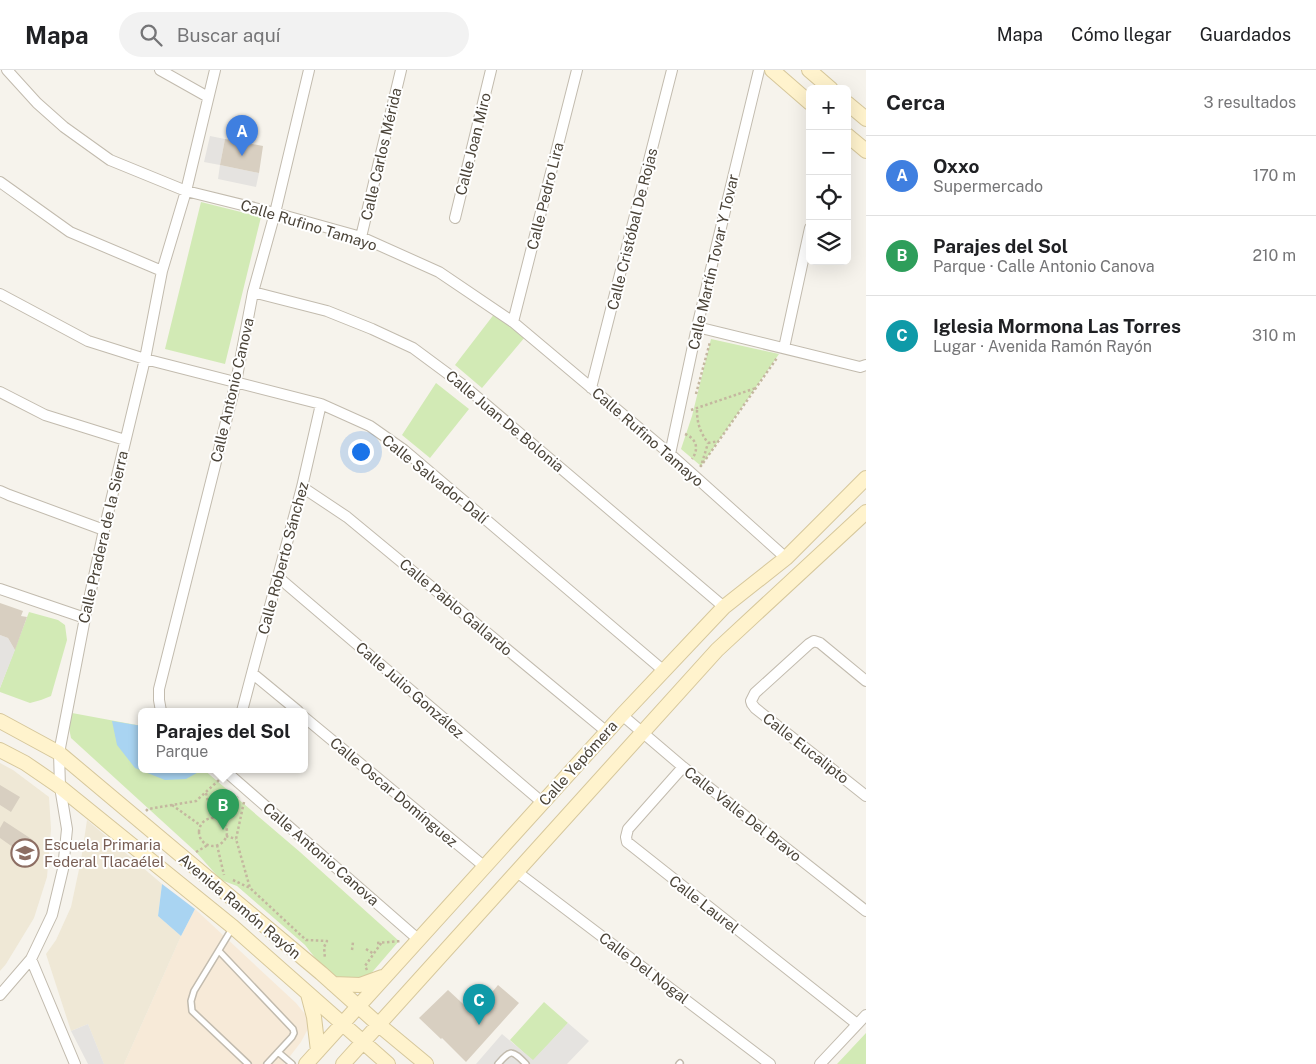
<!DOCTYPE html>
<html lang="es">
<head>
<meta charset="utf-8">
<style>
	:root { --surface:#fff; --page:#f2f2f2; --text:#202124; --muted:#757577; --line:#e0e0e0; --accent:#111827 }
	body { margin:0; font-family:"Public Sans",sans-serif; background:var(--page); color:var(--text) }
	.controls { position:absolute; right:15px; top:15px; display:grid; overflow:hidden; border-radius:8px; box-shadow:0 5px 20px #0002 }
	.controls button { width:45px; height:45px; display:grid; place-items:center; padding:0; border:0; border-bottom:1px solid var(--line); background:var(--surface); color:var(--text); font:25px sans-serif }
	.you { position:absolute; left:360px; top:381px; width:18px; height:18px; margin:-12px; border:4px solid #fff; border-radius:50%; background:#1a73e8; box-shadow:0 0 0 8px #1a73e833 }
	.badge { display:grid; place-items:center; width:32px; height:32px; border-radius:50%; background:var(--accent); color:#fff; font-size:16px; font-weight:700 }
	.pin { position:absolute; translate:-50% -41px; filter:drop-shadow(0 1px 2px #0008) }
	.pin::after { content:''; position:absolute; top:26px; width:18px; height:15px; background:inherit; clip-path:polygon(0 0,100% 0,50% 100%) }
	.popup { position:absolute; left:138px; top:638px; width:170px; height:65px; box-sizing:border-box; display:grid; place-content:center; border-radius:8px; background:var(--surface); filter:drop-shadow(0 1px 4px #0005); font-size:16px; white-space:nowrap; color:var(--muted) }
	.popup b { font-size:19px; color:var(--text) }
	.popup::after { content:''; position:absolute; left:50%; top:100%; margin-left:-10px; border:10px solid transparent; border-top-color:var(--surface) }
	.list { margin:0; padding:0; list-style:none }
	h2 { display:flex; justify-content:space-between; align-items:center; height:65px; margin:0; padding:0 20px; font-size:21px }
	h2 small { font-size:16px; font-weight:400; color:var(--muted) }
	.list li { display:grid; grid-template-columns:32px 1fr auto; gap:15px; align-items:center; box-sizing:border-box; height:80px; padding:0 20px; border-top:1px solid var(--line) }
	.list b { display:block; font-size:19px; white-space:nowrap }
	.list p { margin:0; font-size:16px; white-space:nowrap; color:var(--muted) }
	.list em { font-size:16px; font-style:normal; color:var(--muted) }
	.icon { flex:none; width:28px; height:28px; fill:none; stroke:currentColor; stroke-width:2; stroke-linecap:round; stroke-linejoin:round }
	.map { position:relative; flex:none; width:866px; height:994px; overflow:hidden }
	header { display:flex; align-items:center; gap:30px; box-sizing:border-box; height:70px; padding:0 25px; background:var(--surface); border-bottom:1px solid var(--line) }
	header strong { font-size:24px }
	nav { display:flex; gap:28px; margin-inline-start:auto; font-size:18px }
	.search { width:350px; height:45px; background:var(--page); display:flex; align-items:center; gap:12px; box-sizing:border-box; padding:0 18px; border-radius:28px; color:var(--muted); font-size:19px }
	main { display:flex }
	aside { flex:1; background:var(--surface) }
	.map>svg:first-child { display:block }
	.commercial { fill:#f7ead8 }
	.education { fill:#efe8d6 }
	.green { fill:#d2eab5 }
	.parking { fill:#e5e3e0 }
	.water { fill:#a9d4f2 }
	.building { fill:#d8cfc1 }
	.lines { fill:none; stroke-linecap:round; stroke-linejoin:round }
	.service-casing { stroke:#c2bbae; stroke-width:8 }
	.minor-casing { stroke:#c2bbae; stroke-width:12 }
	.secondary-casing { stroke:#d6c79b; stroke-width:16 }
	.path { stroke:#c4b79f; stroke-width:2.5; stroke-dasharray:2.5 2.5; stroke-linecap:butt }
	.service { stroke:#fff; stroke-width:5 }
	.minor { stroke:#fff; stroke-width:10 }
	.secondary { stroke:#fff3cd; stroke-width:14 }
	.labels { text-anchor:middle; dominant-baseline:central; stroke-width:4; stroke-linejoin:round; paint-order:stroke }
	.street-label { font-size:15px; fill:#4b4439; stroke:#fff }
	.education-label { font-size:15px; fill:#785e54; stroke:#fff; text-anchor:start }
</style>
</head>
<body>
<header>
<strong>Mapa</strong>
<div class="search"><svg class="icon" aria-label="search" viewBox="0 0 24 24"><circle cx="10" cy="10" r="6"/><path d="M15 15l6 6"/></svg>Buscar aquí</div>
<nav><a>Mapa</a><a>Cómo llegar</a><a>Guardados</a></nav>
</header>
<main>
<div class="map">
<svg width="866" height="994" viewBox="0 0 866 994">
	<rect width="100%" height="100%" fill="#f6f3ec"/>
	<path class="commercial" d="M 195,839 L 296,933 L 305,944 L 310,955 L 301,972 L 284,994 L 124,994 L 181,866 Z"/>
	<path class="education" d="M 0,693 L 13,700 L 49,727 L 51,759 L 47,807 L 34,848 L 6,894 L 0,901 Z
		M 87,750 L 162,814 L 158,846 L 181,866 L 124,994 L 104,994 L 88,954 L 71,961 L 46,884 L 56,870 L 71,837 L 81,790 Z"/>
	<path class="green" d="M 201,132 L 261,147 L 225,294 L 165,279 Z
		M 495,243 L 525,267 L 482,318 L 455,295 Z
		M 711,269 L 779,284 L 701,396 L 681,379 L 692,346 Z
		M 436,313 L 469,339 L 430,388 L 402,365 Z
		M 29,542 L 58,550 L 65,555 L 67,570 L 51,626 L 41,630 L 30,633 L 0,622 L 0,618 Z
		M 72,643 L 142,656 L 142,699 L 203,699 L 300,782 L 399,871 L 368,907 L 343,912 L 327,903 L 305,875 L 237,816 L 221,810 L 196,782 L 71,668 L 68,653 Z
		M 544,932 L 568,953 L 533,991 L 510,970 Z
		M 866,963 L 866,994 L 837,994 Z"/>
	<path class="parking" d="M 210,66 L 225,69 L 220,95 L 259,103 L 256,117 L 218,109 L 220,95 L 204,92 Z
		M 0,565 L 8,568 L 15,580 L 0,618 Z
		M 568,953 L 589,971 L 567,994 L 476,994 L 502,964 L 533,990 Z
		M 88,954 L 104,994 L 88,994 L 71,961 Z"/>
	<path class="water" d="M 112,651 L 142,656 L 142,699 L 204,699 L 186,709 L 165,710 L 135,698 L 117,675 Z
		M 162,814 L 195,839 L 181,866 L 158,846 Z"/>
	<path class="building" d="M 225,69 L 263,76 L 259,103 L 220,95 Z
		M 0,533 L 23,541 L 21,546 L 27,547 L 15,580 L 8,568 L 0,565 Z
		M 0,715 L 20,727 L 11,742 L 0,735 Z
		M 4,751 L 33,770 L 24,785 L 0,768 L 0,758 Z
		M 498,915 L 519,933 L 466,992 L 442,968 L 441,969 L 419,948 L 448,920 L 474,944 Z"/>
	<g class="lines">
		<g class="service-casing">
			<path id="service" d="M 233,857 L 194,921 L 191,931 L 192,941 L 248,994
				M 219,881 L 293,959 L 294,963 L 292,967 L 267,994
				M 278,982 L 292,994
				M 498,994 C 511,979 512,980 526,994
				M 679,994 L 680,993"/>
		</g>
		<g class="minor-casing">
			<path id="minor" d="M 7,0 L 37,33 L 64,57 L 110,90 L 186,121 L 275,143 L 361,167 L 439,202 L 513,252 L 670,384 L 786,488
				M 160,0 L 208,27
				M 0,112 L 70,162 L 162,201
				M 455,148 L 491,0
				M 361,167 L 401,0
				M 253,222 L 327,241 L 372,259 L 413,278 L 463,315 L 724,537
				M 0,224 L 88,271 L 145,289 L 321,334 L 370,356 L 404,380 L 664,601
				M 513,252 L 577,0
				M 697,257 L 860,297 L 866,295
				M 784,278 L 810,158
				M 591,318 L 672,0
				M 0,322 L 45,345 L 125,370
				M 670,384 L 697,257 L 759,0
				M 302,417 L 347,447 L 607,662
				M 0,421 L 9,425 L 104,460
				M 278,507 L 543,733
				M 0,519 L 85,548
				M 252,603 L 298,641
				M 866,611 L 820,573 L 814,571 L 809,574 L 755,623 L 751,631 L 752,634 L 755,638 L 866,726
				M 161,641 L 159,630 L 159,619 L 236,312 L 253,222 L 275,143 L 309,0
				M 242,641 L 252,603 L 302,417 L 321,334
				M 622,645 L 683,697 L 866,841
				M 304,647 L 485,797
				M 683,697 L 628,759 L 626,767 L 627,772 L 857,954
				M 223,699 L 419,870
				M 517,802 L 770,994
				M 31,889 L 75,994
				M 0,925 L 31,889 L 52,845 L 63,799 L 67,759 L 60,717 L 59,683 L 85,548 L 104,460 L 145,289 L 162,201 L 186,121 L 215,0
				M 820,994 L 866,945"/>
		</g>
		<g class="secondary-casing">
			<path id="secondary" d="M 772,0 L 810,33
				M 809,0 L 831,19
				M 847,33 L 866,49
				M 847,65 L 866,81
				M 0,651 L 59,683 L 321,903 L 379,955 L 426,994
				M 0,680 L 25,693 L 60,717 L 233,857 L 388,994
				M 333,914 L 360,915 L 382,907
				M 308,924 L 314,947 L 318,981
				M 306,994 L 622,645 L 724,537 L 786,488 L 866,408
				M 343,994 L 717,580 L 866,442"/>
		</g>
		<path class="path" d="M 696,324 L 710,272
			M 691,340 L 756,318
			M 697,340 C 697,353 700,362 708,373
			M 685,364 C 697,369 699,379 692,389
			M 708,373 L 719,371
			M 702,393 L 708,373
			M 700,395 L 701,396 L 777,288
			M 206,723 L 212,748
			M 244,732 L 236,769 L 250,818
			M 172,735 L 200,755
			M 146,741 L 148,739 L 196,731 L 219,710
			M 216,748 L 238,727
			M199 762a14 14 0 1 1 28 0a14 14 0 1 1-28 0Z
			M 226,766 L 236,769
			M 217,775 L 224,805
			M 196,782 L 208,775
			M 233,810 L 250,818 L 306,870 L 327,871 L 324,877 L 325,889
			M 377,873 L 401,871
			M 366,879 L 374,884
			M 352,880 L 353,872
			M 367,900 L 365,896 L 382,872"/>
		<use href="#service" class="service"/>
		<use href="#minor" class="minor"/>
		<use href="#secondary" class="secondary"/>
	</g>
	<defs>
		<g id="school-ring" transform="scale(1.4375)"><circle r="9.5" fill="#fff" stroke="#8d6e63" stroke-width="1.5"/><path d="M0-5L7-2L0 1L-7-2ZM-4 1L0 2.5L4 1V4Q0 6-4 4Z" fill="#8d6e63"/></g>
	</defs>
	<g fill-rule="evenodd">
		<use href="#school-ring" x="25" y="783"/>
	</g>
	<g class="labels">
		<g class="street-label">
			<text transform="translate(473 74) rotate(-76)">Calle Joan Miro</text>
			<text transform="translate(381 84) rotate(-77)">Calle Carlos Mérida</text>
			<text transform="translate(545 126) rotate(-76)">Calle Pedro Lira</text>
			<text transform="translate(309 155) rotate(17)">Calle Rufino Tamayo</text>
			<text transform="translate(632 159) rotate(-76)">Calle Cristóbal De Rojas</text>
			<text transform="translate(713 192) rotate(-77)">Calle Martín Tovar Y Tovar</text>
			<text transform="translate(232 320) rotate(-77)">Calle Antonio Canova</text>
			<text transform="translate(505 351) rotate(40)">Calle Juan De Bolonia</text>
			<text transform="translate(648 367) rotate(41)">Calle Rufino Tamayo</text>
			<text transform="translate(435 409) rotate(39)">Calle Salvador Dalí</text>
			<text transform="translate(103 467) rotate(-77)">Calle Pradera de la Sierra</text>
			<text transform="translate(283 488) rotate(-75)">Calle Roberto Sánchez</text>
			<text transform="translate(456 537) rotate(40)">Calle Pablo Gallardo</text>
			<text transform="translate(410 620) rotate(41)">Calle Julio González</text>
			<text transform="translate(806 678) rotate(38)">Calle Eucalipto</text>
			<text transform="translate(578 693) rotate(-48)">Calle Yepómera</text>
			<text transform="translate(394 722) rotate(40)">Calle Oscar Domínguez</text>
			<text transform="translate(743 744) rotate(38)">Calle Valle Del Bravo</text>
			<text transform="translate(321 784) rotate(41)">Calle Antonio Canova</text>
			<text transform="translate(704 834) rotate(38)">Calle Laurel</text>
			<text transform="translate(240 836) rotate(40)">Avenida Ramón Rayón</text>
			<text transform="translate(644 898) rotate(37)">Calle Del Nogal</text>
		</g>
		<g class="education-label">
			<text x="44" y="774">Escuela Primaria<tspan x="44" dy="17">Federal Tlacaélel</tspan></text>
		</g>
	</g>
</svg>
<div class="controls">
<button>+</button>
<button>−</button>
<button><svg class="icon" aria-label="locate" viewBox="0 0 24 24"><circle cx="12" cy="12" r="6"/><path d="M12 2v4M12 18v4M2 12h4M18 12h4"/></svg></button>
<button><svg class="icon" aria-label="layers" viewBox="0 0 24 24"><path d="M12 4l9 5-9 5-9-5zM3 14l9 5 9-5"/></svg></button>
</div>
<div class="you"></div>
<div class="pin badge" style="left:242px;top:86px;background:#3f7fe0">A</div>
<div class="pin badge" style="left:223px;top:760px;background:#2e9e5b">B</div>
<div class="popup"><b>Parajes del Sol</b>Parque</div>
<div class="pin badge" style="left:479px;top:955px;background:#0f9aa8">C</div>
</div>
<aside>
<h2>Cerca<small>3 resultados</small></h2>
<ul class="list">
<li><span class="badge" style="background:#3f7fe0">A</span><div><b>Oxxo</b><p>Supermercado</p></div><em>170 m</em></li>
<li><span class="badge" style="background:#2e9e5b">B</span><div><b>Parajes del Sol</b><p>Parque · Calle Antonio Canova</p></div><em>210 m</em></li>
<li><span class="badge" style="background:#0f9aa8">C</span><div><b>Iglesia Mormona Las Torres</b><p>Lugar · Avenida Ramón Rayón</p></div><em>310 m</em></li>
</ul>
</aside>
</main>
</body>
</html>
